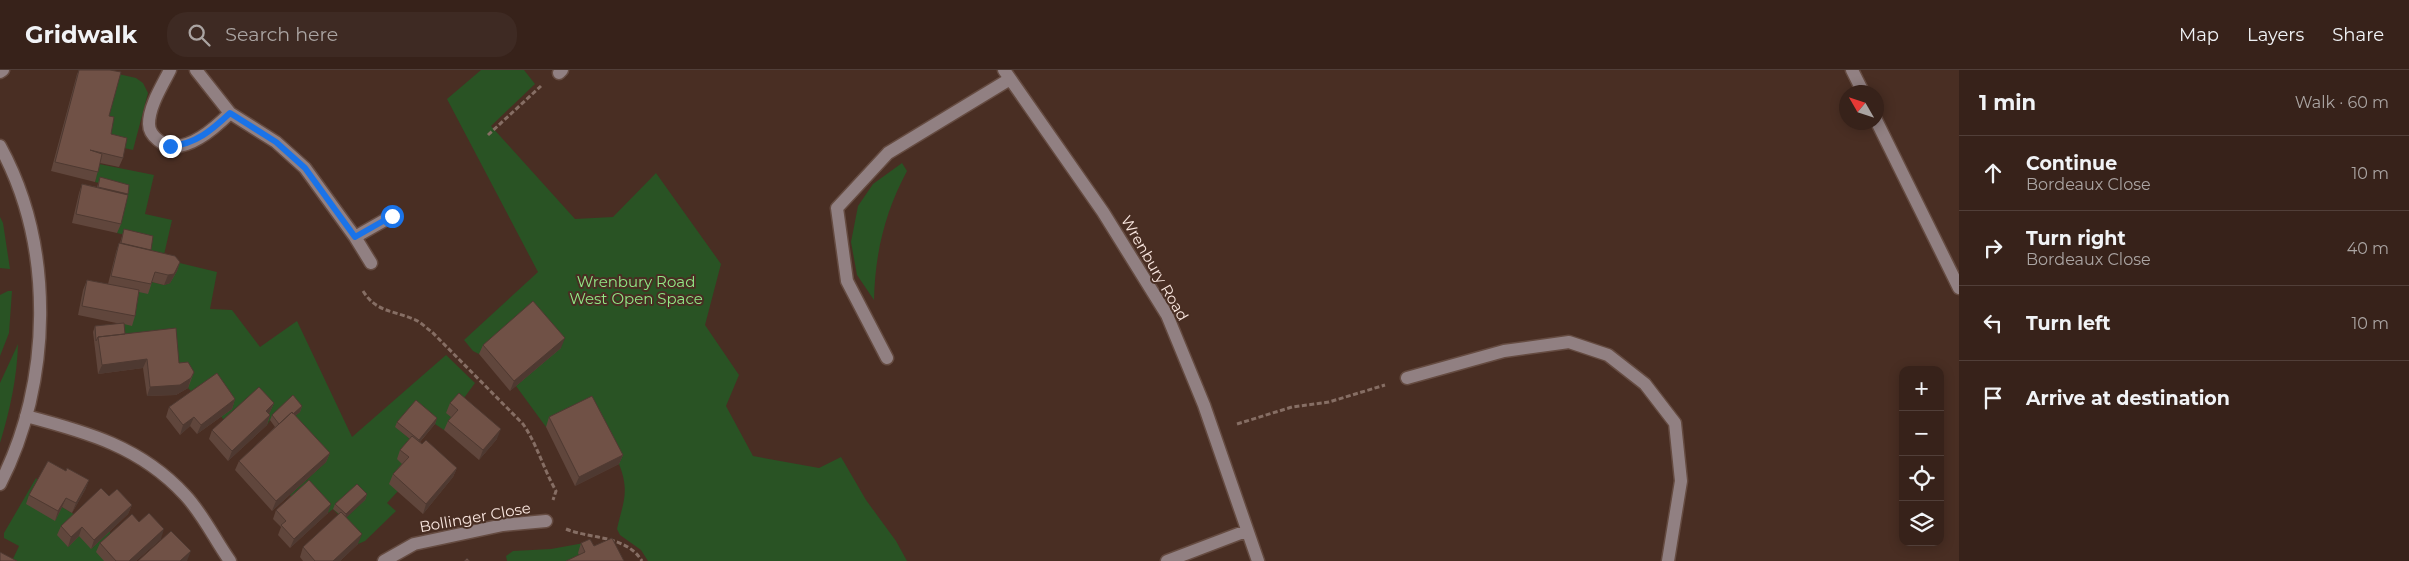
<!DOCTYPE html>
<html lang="en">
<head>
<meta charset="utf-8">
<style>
	:root { --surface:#37221a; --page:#3e2a23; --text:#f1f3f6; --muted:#aaa4a2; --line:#513f39 }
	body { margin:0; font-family:Montserrat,sans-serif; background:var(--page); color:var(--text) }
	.controls { position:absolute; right:15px; bottom:15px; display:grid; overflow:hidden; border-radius:10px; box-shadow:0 2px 12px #0003 }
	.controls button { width:45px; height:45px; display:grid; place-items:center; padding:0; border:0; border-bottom:1px solid var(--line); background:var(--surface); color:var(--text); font:25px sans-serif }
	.compass { position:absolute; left:1839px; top:15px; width:45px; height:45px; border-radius:50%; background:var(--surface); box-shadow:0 2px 12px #0003; rotate:309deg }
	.stop { position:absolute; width:15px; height:15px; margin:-11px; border:4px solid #1a73e8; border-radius:50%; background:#fff }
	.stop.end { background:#1a73e8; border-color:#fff; box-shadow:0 1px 5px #0008 }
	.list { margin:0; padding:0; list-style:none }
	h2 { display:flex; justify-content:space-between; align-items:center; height:65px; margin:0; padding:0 20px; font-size:21px }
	h2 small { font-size:16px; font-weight:400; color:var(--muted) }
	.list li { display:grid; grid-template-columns:32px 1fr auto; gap:15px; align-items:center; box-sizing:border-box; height:75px; padding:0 20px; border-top:1px solid var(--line) }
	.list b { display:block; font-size:19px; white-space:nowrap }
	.list p { margin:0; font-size:16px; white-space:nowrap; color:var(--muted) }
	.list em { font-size:16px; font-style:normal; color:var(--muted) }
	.icon { flex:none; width:28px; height:28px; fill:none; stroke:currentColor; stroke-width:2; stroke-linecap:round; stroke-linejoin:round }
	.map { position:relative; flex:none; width:1959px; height:491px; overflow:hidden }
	header { display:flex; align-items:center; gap:30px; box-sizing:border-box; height:70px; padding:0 25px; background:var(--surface); border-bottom:1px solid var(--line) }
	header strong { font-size:24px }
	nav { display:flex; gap:28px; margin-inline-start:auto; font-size:18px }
	.search { width:350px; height:45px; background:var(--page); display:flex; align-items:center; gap:12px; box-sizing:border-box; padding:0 18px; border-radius:20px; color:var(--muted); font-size:19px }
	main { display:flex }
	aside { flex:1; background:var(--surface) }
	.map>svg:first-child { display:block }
	.green { fill:#295324 }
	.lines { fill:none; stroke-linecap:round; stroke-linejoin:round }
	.minor-casing { stroke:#654b41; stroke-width:15 }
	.path { stroke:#866e64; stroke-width:3; stroke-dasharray:5 2.5; stroke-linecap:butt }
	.minor { stroke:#918082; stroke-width:12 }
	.wall { fill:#60463c }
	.shaded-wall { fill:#4e3931 }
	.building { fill:#705146; stroke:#4e3931 }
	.route { stroke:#1a73e8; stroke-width:6 }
	.labels { text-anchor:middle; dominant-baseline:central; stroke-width:4; stroke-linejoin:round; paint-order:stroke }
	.street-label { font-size:15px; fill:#f9e6df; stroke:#492e23 }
	.park-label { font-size:15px; fill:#92e786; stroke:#492e23 }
</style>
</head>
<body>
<header>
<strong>Gridwalk</strong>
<div class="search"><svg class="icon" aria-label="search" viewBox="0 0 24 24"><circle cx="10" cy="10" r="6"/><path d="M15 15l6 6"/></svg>Search here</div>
<nav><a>Map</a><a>Layers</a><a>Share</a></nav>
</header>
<main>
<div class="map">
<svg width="1959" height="491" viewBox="0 0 1959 491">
	<rect width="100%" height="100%" fill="#492e23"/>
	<path class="green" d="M 481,0 L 524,0 L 535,14 L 491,56 L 575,149 L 613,147 L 656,103 L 721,194 L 705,255 L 739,305 L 726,336 L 753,386 L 819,398 L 841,387 L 866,430 L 896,471 L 907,491 L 648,491 L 641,480 L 620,465 L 617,459 C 623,432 630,422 619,394 L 546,357 L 516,316 L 561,277 L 529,240 L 479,284 L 473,281 L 464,270 L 538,202 L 447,29 Z
		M 114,3 L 136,8 L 143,13 L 148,23 L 133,80 L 107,74 L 105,56 Z
		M 902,93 L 907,101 C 885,142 875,183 874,230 L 857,205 L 851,172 L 858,136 L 873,114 Z
		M 99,94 L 154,105 L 145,144 L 172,150 L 163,189 L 217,202 L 210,239 L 232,240 L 260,277 L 297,251 L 352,367 L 446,285 L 475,313 L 464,328 L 447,342 L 454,349 L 444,360 L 435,354 L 396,357 L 417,375 L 405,397 L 398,421 L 387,433 L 396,441 L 365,471 L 358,474 L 338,452 L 344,450 L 333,439 L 328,443 L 293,430 L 290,425 L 326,392 L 270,350 L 267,355 L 226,354 L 202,314 L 191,321 L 188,318 L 190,311 L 123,271 L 123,254 L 116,226 L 152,212 L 164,215 L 170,213 L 176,201 L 147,190 L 151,171 L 117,163 L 127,120 L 95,112 Z
		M 0,147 L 3,153 L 10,199 L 0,198 Z
		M 8,221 L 12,221 L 9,263 L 0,286 L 0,225 Z
		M 18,274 C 17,308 10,340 0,373 L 0,313 Z
		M 36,408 L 62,437 L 77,446 L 68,477 L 79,466 L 109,461 L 114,467 L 104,491 L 12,491 L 19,476 L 4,468 L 4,463 Z
		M 584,473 L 581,491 L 507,491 L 506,486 L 513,481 L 551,479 Z"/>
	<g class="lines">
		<g class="minor-casing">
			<path id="minor" d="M 170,0 C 162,16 149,36 149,54 C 149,60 153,66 158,70 C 181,89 214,59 230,43
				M 196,0 L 230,43 L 276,72 L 305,98 L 355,167 L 371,193
				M 1004,0 L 1103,142 L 1167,245 L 1204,335 L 1258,491
				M 1852,0 L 1863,22
				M 0,2 L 3,0
				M 559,3 L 562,0
				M 1876,50 L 1959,218
				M 0,76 C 55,177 52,313 0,414
				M 355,167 L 392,146
				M 887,288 L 847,211 L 837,138 L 888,83 L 1010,9
				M 1407,308 L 1504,281 L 1569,272 L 1608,285 L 1645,314 L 1675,353 L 1681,411 L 1668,491
				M 26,346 C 87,362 141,377 185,425 C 203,444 215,470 230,491
				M 384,491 L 414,474 L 503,455 L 546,451
				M 1167,491 L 1246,461"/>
		</g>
		<path class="path" d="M 488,65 L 541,16
			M 363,221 C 376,242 392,240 413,249 C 420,251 426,258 432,262 L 523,354 C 537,374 543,398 556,421 L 553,430
			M 1237,354 L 1292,337 L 1329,332 L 1385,315
			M 566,459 C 590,469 626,465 642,491"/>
		<use href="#minor" class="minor"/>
	</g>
	<path class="wall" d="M 79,0 L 109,46 L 111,64 L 123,88 L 119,97 L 100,93 L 95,112 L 51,101 L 77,4 Z
		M 100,107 L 121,154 L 117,163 L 72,153 L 79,123 L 82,114 L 97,117 Z
		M 124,159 L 151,180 L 180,192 L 177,201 L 170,213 L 164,215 L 152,212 L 148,224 L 139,222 L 135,246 L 132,256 L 124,254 L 125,264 L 179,293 L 194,302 L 188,318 L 176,325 L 147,326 L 143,298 L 98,304 L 93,262 L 95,256 L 121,254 L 78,245 L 83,220 L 87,210 L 108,214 L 116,182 L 119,173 L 120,173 Z
		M 483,275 L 561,278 L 510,321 L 479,284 Z
		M 235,329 L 232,339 L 197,364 L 190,356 L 180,365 L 166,347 L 169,337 Z
		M 274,333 L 270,342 L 269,344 L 270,345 L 267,355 L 228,391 L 209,369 L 212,360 Z
		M 450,333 L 497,369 L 479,390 L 444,360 L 448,351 L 451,347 L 446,343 Z
		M 302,336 L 300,342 L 295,346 L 330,383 L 326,392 L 272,441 L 235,400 L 239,391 L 275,357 L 270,350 L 272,345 Z
		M 549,347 L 623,385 L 619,394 L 575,416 L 546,357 Z
		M 437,348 L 435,354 L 420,372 L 457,398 L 453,407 L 423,444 L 389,414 L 393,404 L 402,394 L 397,389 L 400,380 L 410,369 L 395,357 L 397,352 Z
		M 66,401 L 89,410 L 85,420 L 72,443 L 62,437 L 55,451 L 26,434 L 29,425 Z
		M 367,424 L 365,430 L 346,447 L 358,474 L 340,491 L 303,491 L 300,487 L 303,477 L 339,444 L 333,439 L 335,434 Z
		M 109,426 L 132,435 L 128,444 L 91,479 L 79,466 L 68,477 L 57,465 L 61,456 Z
		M 276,440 L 328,443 L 290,478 L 278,465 L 281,457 L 273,449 Z
		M 139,452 L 161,469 L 136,491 L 104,491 L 96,482 L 100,473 Z
		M 612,468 L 579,485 L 578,483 L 581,473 L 594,476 Z"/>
	<path class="shaded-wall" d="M 180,192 L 177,201 L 170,213 L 164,215 L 168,205 Z
		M 565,268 L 561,278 L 510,321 L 514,311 Z
		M 147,289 L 143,298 L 98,304 L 102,295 Z
		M 191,308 L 188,318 L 176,325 L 147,326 L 150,317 Z
		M 235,329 L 232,339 L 197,364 L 201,355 Z
		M 274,333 L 270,342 L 263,351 L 266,341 Z
		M 302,336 L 300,342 L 278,360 L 280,355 Z
		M 270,345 L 267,355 L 228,391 L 232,381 Z
		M 194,347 L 190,356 L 180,365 L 183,355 Z
		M 437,348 L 435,354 L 417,375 L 419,370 Z
		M 501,359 L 497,369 L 479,390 L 483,380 Z
		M 330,383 L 326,392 L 272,441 L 276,431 Z
		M 623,385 L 619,394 L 575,416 L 579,407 Z
		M 457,398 L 453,407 L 423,444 L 426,434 Z
		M 89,410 L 85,420 L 72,443 L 76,433 Z
		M 367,424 L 365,430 L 344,450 L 346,444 Z
		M 66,428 L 62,437 L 55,451 L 58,441 Z
		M 331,434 L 328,443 L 290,478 L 294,469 Z
		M 132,435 L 128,444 L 91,479 L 94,470 Z
		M 82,457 L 79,466 L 68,477 L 71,467 Z
		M 164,459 L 161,469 L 136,491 L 129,491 Z
		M 362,464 L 358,474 L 340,491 L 333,491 Z
		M 191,481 L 187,491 L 180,491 Z"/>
	<path class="building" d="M 79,0 L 110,0 L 121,2 L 109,46 L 114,47 L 111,64 L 127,68 L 123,88 L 90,80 L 102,84 L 98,102 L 55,92 Z
		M 100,107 L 129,115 L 128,124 L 98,117 Z
		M 82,114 L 128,125 L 121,154 L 76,144 Z
		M 124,159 L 153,166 L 151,180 L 121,173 Z
		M 119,173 L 175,186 L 180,192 L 174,204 L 168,205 L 155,202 L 151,214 L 111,206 Z
		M 87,210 L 139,220 L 135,246 L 82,236 Z
		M 533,231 L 565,268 L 514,311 L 483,275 Z
		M 124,253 L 125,264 L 98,267 L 96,271 L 95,256 Z
		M 176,258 L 179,293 L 188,292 L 194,302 L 191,308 L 180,315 L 150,317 L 147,289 L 102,295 L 98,267 Z
		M 217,303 L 235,329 L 201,355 L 194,347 L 183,355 L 169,337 Z
		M 259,317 L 274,333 L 266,341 L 270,345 L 232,381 L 212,360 Z
		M 459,323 L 501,359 L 483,380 L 448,351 L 458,340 L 450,333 Z
		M 293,325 L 302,336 L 293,344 L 292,342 L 279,354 L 272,345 Z
		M 592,326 L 623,385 L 579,407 L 549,347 Z
		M 416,330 L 437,348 L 419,370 L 397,352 Z
		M 292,342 L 330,383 L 276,431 L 239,391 Z
		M 412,366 L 422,374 L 426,370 L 457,398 L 426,434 L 393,404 L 409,387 L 400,380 Z
		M 48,391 L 66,401 L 67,398 L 89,410 L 76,433 L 66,428 L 58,441 L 29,425 Z
		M 309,410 L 331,434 L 294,469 L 281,455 L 286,451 L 276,440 Z
		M 357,414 L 367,424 L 346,444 L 335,434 Z
		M 101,418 L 109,426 L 117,419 L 132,435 L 94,470 L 82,457 L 71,467 L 61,456 Z
		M 341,442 L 362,464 L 333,491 L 315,491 L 303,477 Z
		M 149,443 L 164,459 L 129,491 L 116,491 L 100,473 L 132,444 L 139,452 Z
		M 171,461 L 191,481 L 180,491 L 138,491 Z
		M 612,468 L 624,491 L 566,491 L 585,482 L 581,473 L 590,469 L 594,476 Z
		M 0,482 L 17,491 L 0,491 Z
		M 467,488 L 470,491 L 464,491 Z"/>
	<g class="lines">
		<path class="route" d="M 170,76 C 195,75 213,59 230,43 L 276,72 L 305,98 L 355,167 L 392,146"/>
	</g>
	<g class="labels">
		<g class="street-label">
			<text transform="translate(1155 198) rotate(60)">Wrenbury Road</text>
			<text transform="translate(475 447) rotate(-10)">Bollinger Close</text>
		</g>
		<g class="park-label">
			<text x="636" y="211">Wrenbury Road<tspan x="636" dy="17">West Open Space</tspan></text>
		</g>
	</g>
</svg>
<div class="controls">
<button>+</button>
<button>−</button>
<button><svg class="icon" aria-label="locate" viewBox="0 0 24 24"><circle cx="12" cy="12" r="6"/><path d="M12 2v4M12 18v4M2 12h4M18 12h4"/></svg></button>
<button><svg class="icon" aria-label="layers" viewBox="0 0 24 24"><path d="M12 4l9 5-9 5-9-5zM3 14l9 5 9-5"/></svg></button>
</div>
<svg class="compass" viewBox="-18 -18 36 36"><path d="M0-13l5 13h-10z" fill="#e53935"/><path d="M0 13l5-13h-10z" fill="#aaa4a2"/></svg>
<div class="stop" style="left:392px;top:146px"></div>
<div class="stop end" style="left:170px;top:76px"></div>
</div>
<aside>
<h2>1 min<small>Walk · 60 m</small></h2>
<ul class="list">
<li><svg class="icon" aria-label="ahead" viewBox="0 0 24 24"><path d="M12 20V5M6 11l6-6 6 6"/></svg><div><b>Continue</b><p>Bordeaux Close</p></div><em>10 m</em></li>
<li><svg class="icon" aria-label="right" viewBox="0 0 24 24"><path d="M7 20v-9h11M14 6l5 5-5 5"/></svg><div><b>Turn right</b><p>Bordeaux Close</p></div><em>40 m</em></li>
<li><svg class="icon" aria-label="left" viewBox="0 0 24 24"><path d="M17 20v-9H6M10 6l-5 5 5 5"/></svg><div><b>Turn left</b></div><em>10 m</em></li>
<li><svg class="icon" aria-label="arrive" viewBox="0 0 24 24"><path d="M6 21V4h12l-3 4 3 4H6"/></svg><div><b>Arrive at destination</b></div></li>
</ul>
</aside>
</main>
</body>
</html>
